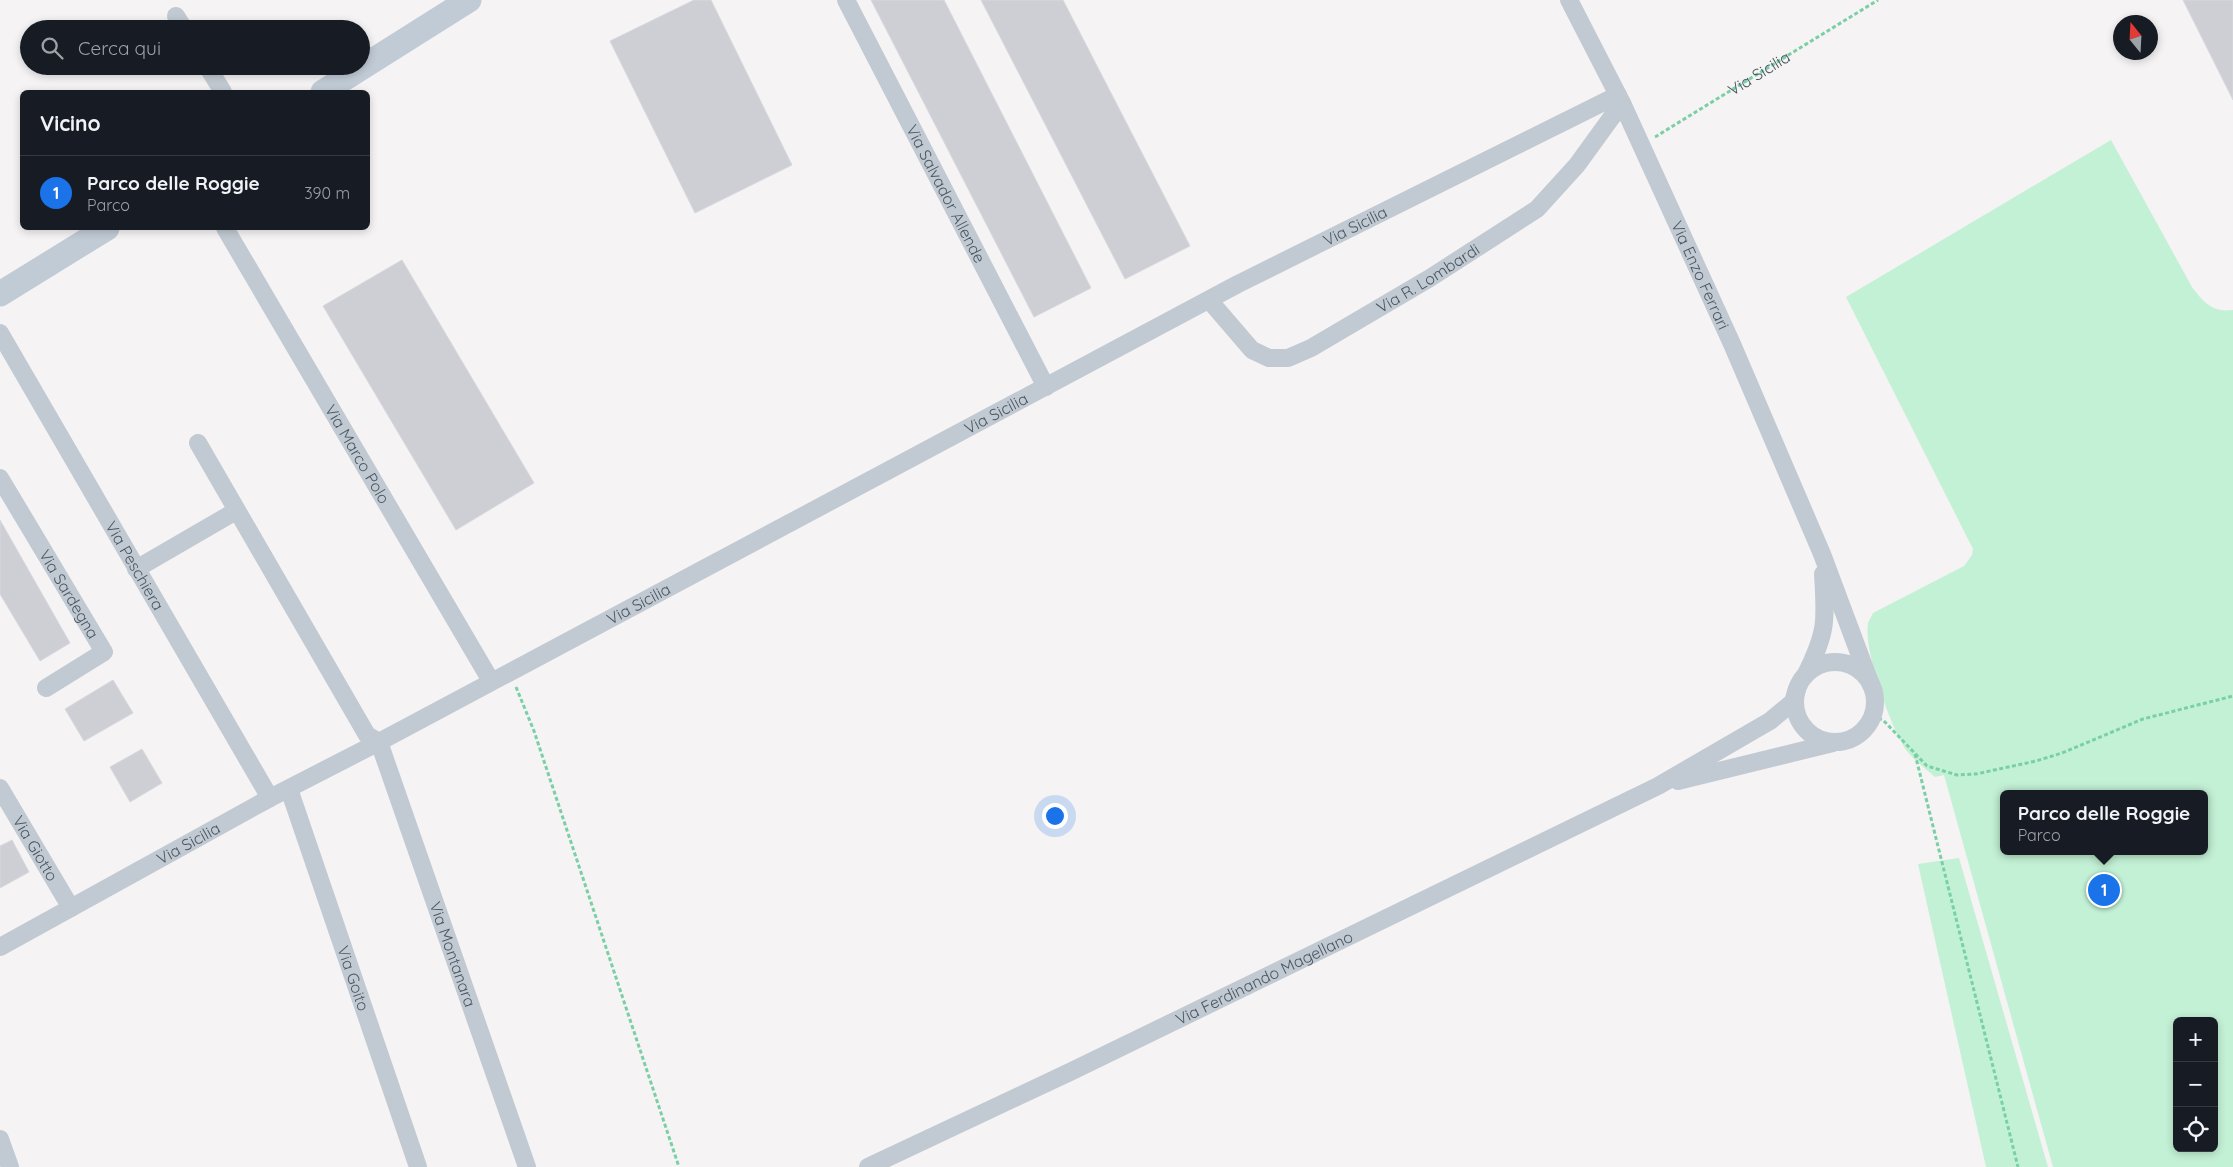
<!DOCTYPE html>
<html lang="it">
<head>
<meta charset="utf-8">
<style>
	:root { --surface:#171b24; --page:#242831; --text:#f1f3f6; --muted:#9ea1a6; --line:#363941; --accent:#1a73e8 }
	body { margin:0; font-family:Quicksand,sans-serif; background:var(--page); color:var(--text) }
	.controls { position:absolute; right:15px; bottom:15px; display:grid; overflow:hidden; border-radius:8px; box-shadow:0 2px 8px #0003 }
	.controls button { width:45px; height:45px; display:grid; place-items:center; padding:0; border:0; border-bottom:1px solid var(--line); background:var(--surface); color:var(--text); font:25px sans-serif }
	.compass { position:absolute; left:2113px; top:15px; width:45px; height:45px; border-radius:50%; background:var(--surface); box-shadow:0 2px 8px #0003; rotate:342deg }
	.you { position:absolute; left:1054px; top:815px; width:18px; height:18px; margin:-12px; border:4px solid #fff; border-radius:50%; background:#1a73e8; box-shadow:0 0 0 8px #1a73e833 }
	.badge { display:grid; place-items:center; width:32px; height:32px; border-radius:50%; background:var(--accent); color:#fff; font-size:16px; font-weight:700 }
	.pin { position:absolute; translate:-50% -50%; border:2px solid #fff; box-shadow:0 1px 5px #0006 }
	.popup { position:absolute; left:2000px; top:790px; width:208px; height:65px; box-sizing:border-box; display:grid; place-content:center; border-radius:8px; background:var(--surface); filter:drop-shadow(0 1px 4px #0005); font-size:16px; white-space:nowrap; color:var(--muted) }
	.popup b { font-size:19px; color:var(--text) }
	.popup::after { content:''; position:absolute; left:50%; top:100%; margin-left:-10px; border:10px solid transparent; border-top-color:var(--surface) }
	.list { margin:0; padding:0; list-style:none }
	h2 { display:flex; justify-content:space-between; align-items:center; height:65px; margin:0; padding:0 20px; font-size:21px }
	h2 small { font-size:16px; font-weight:400; color:var(--muted) }
	.list li { display:grid; grid-template-columns:32px 1fr auto; gap:15px; align-items:center; box-sizing:border-box; height:75px; padding:0 20px; border-top:1px solid var(--line) }
	.list b { display:block; font-size:19px; white-space:nowrap }
	.list p { margin:0; font-size:16px; white-space:nowrap; color:var(--muted) }
	.list em { font-size:16px; font-style:normal; color:var(--muted) }
	.icon { flex:none; width:28px; height:28px; fill:none; stroke:currentColor; stroke-width:2; stroke-linecap:round; stroke-linejoin:round }
	.map { position:relative; flex:none; width:2233px; height:1167px; overflow:hidden }
	.search { position:absolute; background:var(--surface); box-shadow:0 2px 8px #0003; left:20px; top:20px; width:350px; height:55px; display:flex; align-items:center; gap:12px; box-sizing:border-box; padding:0 18px; border-radius:28px; color:var(--muted); font-size:19px }
	.panel { position:absolute; background:var(--surface); box-shadow:0 2px 8px #0003; left:20px; top:90px; width:350px; height:140px; border-radius:8px }
	.map>svg:first-child { display:block }
	.green { fill:#c3f1d5; fill-rule:evenodd }
	.building { fill:#cdcfd5; stroke:#d7d9de }
	.lines { fill:none; stroke-linecap:round; stroke-linejoin:round }
	.path { stroke:#7ad0a6; stroke-width:3; stroke-dasharray:4 2.5; stroke-linecap:butt }
	.street { stroke:#c1cad2; stroke-width:18 }
	.secondary { stroke:#c1cbd6; stroke-width:25 }
	.labels { text-anchor:middle; dominant-baseline:central; stroke-width:4; stroke-linejoin:round; paint-order:stroke }
	.street-label { font-size:16px; fill:#4a5661; stroke:#fff }
</style>
</head>
<body>
<div class="map">
<svg width="2233" height="1167" viewBox="0 0 2233 1167">
	<rect width="100%" height="100%" fill="#f5f3f3"/>
	<path class="green" d="M 2111,140 L 2192,287 C 2203,302 2213,313 2233,310 L 2233,1167 L 2053,1167 L 1944,775 L 1935,777 C 1926,769 1915,761 1907,751 C 1891,729 1863,649 1868,623 C 1869,620 1872,616 1873,613 L 1964,566 L 1972,555 L 1973,549 L 1846,297 ZM 2004,794 L 2204,794 L 2204,851 L 2004,851 ZM 2177,1021 L 2214,1021 L 2214,1148 L 2177,1148 Z
		M 1959,858 L 2048,1167 L 1986,1167 L 1918,864 Z"/>
	<path class="building" d="M 694,0 L 711,0 L 792,165 L 695,213 L 610,41 Z
		M 871,0 L 944,0 L 1091,288 L 1034,317 Z
		M 981,0 L 1063,0 L 1190,246 L 1125,279 Z
		M 2183,0 L 2233,0 L 2233,100 Z
		M 402,260 L 534,483 L 456,530 L 323,306 Z
		M 0,520 L 70,643 L 40,661 L 0,594 Z
		M 113,680 L 133,713 L 84,741 L 65,709 Z
		M 142,749 L 162,783 L 130,802 L 110,767 Z
		M 12,840 L 29,872 L 0,888 L 0,846 Z"/>
	<g class="lines">
		<g class="path">
			<path id="s1" d="M 1655,137 L 1878,0"/>
			<path d="M 516,687 L 534,731 L 679,1167"/>
			<path d="M 1872,716 L 1883,720 L 1927,766 L 1957,775 L 1976,774 L 2036,761 L 2062,753 L 2143,719 L 2233,696"/>
			<path d="M 1915,754 L 2018,1167"/>
		</g>
		<g class="street">
			<path id="s2" d="M 846,0 L 1046,387"/>
			<path id="s3" d="M 1569,0 L 1622,103 L 1732,344 L 1822,554 L 1871,685"/>
			<path d="M 176,16 L 184,29"/>
			<path d="M 207,66 L 223,92"/>
			<path id="s4" d="M 225,228 L 491,681"/>
			<path id="s5" d="M 1209,300 L 1252,350 L 1269,358 L 1288,358 L 1311,348 L 1430,278 L 1537,209 L 1577,165 L 1622,103"/>
			<path id="s6" d="M 0,333 L 270,798"/>
			<path id="s7" d="M 198,443 L 367,735 L 379,742 L 527,1167"/>
			<path id="s8" d="M 0,478 L 104,652 L 46,688"/>
			<path d="M 136,569 L 236,511"/>
			<circle cx="1835" cy="702" r="40"/>
			<path d="M 1806,674 C 1827,632 1826,621 1823,574"/>
			<path d="M 1678,781 L 1833,743"/>
			<path id="s9" d="M 0,788 L 71,908"/>
			<path id="s10" d="M 289,789 L 418,1167"/>
			<path id="s11" d="M 0,947 L 270,798 L 379,742 L 1238,284 L 1618,95"/>
			<path d="M 0,1139 L 10,1167"/>
			<path id="s12" d="M 868,1167 L 1072,1071 L 1658,786 L 1770,721 L 1793,702 L 1797,689"/>
		</g>
		<path class="secondary" d="M 323,92 L 469,0
			M 0,294 L 107,228"/>
	</g>
	<g class="labels">
		<g class="street-label">
			<text stroke="none"><textPath href="#s1" startOffset="122">Via Sicilia</textPath></text>
			<text stroke="none"><textPath href="#s2" startOffset="218">Via Salvador Allende</textPath></text>
			<text stroke="none"><textPath href="#s11" startOffset="1535">Via Sicilia</textPath></text>
			<text stroke="none"><textPath href="#s3" startOffset="305">Via Enzo Ferrari</textPath></text>
			<text stroke="none"><textPath href="#s5" startOffset="265">Via R. Lombardi</textPath></text>
			<text stroke="none"><textPath href="#s11" startOffset="1130">Via Sicilia</textPath></text>
			<text stroke="none"><textPath href="#s4" startOffset="262">Via Marco Polo</textPath></text>
			<text stroke="none"><textPath href="#s6" startOffset="269">Via Peschiera</textPath></text>
			<text stroke="none"><textPath href="#s8" startOffset="135">Via Sardegna</textPath></text>
			<text stroke="none"><textPath href="#s11" startOffset="725">Via Sicilia</textPath></text>
			<text stroke="none"><textPath href="#s11" startOffset="215">Via Sicilia</textPath></text>
			<text stroke="none"><textPath href="#s9" startOffset="70">Via Giotto</textPath></text>
			<text stroke="none"><textPath href="#s7" startOffset="576">Via Montanara</textPath></text>
			<text stroke="none"><textPath href="#s10" startOffset="200">Via Goito</textPath></text>
			<text stroke="none"><textPath href="#s12" startOffset="439">Via Ferdinando Magellano</textPath></text>
		</g>
	</g>
</svg>
<div class="controls">
<button>+</button>
<button>−</button>
<button><svg class="icon" aria-label="locate" viewBox="0 0 24 24"><circle cx="12" cy="12" r="6"/><path d="M12 2v4M12 18v4M2 12h4M18 12h4"/></svg></button>
</div>
<svg class="compass" viewBox="-18 -18 36 36"><path d="M0-13l5 13h-10z" fill="#e53935"/><path d="M0 13l5-13h-10z" fill="#9ea1a6"/></svg>
<div class="you"></div>
<div class="pin badge" style="left:2104px;top:890px">1</div>
<div class="popup"><b>Parco delle Roggie</b>Parco</div>
<div class="search"><svg class="icon" aria-label="search" viewBox="0 0 24 24"><circle cx="10" cy="10" r="6"/><path d="M15 15l6 6"/></svg>Cerca qui</div>
<section class="panel">
<h2>Vicino<small></small></h2>
<ul class="list">
<li><span class="badge">1</span><div><b>Parco delle Roggie</b><p>Parco</p></div><em>390 m</em></li>
</ul>
</section>
</div>
</body>
</html>
